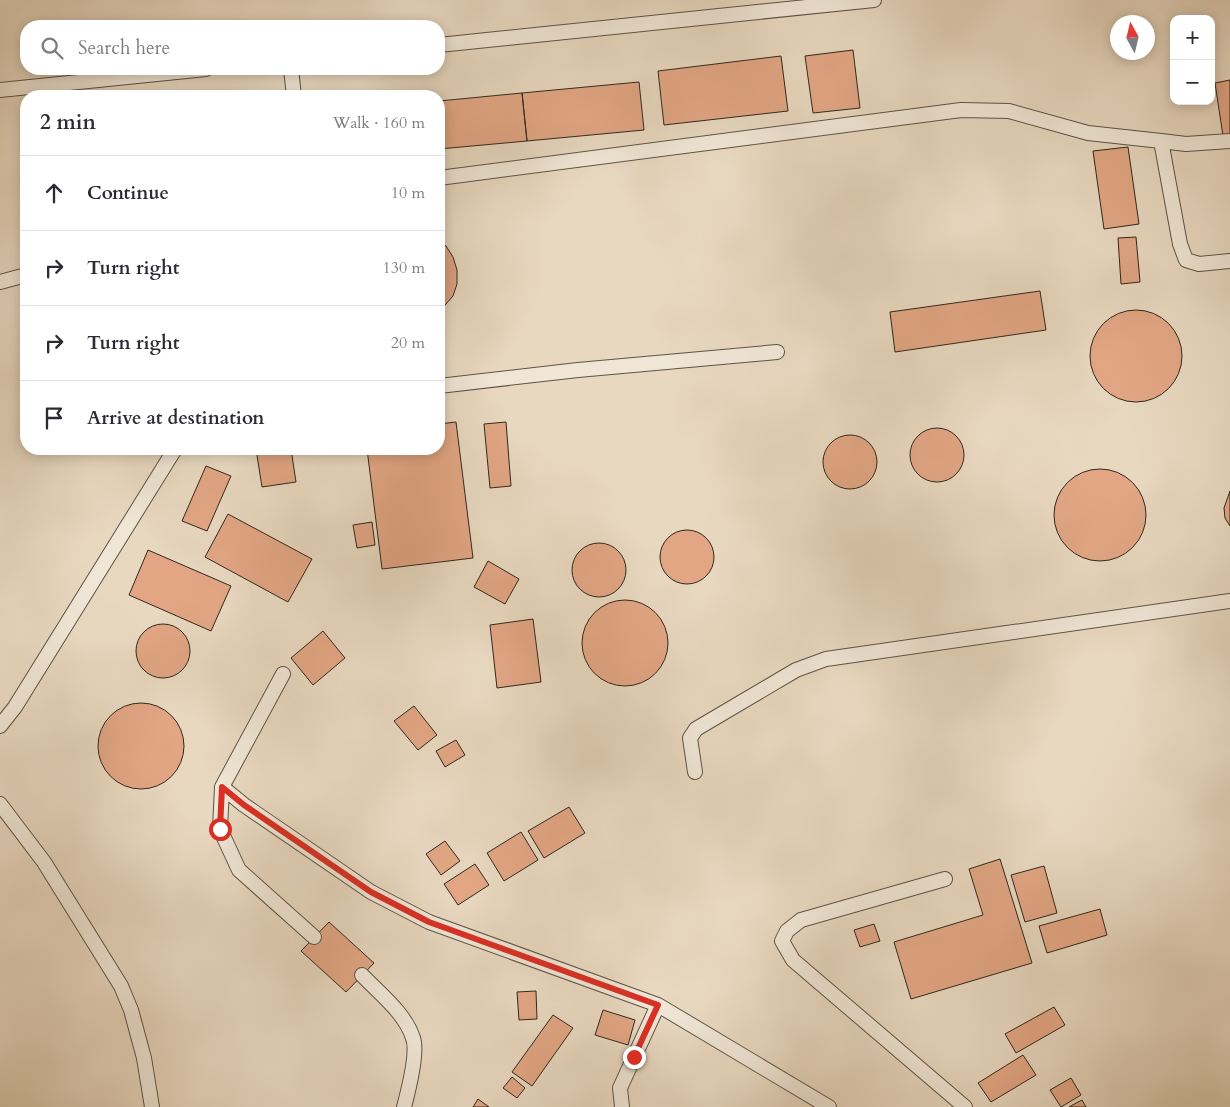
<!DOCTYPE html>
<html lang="en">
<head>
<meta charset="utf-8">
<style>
	:root { --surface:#fff; --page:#f2f2f3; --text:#2b2b33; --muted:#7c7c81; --line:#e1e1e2 }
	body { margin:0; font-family:Cardo,serif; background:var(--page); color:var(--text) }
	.controls { position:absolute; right:15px; top:15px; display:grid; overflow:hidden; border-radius:10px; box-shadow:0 2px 12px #0003 }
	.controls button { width:45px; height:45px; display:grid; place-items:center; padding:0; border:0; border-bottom:1px solid var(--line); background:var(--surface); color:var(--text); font:25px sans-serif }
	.compass { position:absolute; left:1110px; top:15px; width:45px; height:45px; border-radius:50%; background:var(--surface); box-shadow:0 2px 12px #0003; rotate:352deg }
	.stop { position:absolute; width:15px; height:15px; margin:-11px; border:4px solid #d93025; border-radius:50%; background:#fff }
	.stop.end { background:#d93025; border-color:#fff; box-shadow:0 1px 5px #0008 }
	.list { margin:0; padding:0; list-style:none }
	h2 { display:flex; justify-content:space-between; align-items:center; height:65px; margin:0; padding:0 20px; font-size:21px }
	h2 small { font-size:16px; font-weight:400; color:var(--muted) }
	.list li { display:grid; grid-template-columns:32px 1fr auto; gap:15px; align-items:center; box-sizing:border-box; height:75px; padding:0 20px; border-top:1px solid var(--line) }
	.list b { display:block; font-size:19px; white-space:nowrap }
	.list em { font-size:16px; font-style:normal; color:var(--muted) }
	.icon { flex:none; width:28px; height:28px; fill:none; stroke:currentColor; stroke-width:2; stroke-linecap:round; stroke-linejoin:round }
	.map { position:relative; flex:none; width:1230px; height:1107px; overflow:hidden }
	.search { position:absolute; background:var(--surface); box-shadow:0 2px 12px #0003; left:20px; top:20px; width:425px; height:55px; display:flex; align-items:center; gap:12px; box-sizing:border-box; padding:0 18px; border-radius:20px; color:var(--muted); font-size:19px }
	.panel { position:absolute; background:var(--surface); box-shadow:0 2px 12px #0003; left:20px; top:90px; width:425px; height:365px; border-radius:20px }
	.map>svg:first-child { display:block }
	.building { fill:#e2a684; stroke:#2f281e }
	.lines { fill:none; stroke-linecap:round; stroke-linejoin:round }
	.lane-casing { stroke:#5d5446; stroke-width:16 }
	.lane { stroke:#f0e6d6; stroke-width:14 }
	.route { stroke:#d93025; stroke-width:6 }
</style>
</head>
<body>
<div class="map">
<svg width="1230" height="1107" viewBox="0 0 1230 1107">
	<rect width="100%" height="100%" fill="#e8d8c0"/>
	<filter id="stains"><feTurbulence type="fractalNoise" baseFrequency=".004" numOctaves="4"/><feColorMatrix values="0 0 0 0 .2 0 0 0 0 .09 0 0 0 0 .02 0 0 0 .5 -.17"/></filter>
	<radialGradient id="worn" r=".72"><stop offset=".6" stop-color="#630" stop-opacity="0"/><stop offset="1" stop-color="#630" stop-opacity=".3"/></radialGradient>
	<path class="building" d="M 853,50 L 860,108 L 813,113 L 805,56 Z
		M 781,56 L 788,111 L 664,125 L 658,71 Z
		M 1230,80 L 1230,135 L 1223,136 L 1215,83 Z
		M 639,82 L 644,130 L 527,141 L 522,93 Z
		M 522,93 L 527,141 L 439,149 L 439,101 Z
		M 1128,147 L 1139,224 L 1104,229 L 1093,151 Z
		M 1136,237 L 1140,282 L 1121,284 L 1118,238 Z
		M 439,241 L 446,246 L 453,257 L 457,270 L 457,284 L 453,296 L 439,312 Z
		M 1040,291 L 1046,330 L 895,352 L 890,312 Z
		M1090 356a46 46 0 1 1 92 0a46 46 0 1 1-92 0Z
		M 456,422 L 473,558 L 382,569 L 367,449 L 439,449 L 439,424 Z
		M 506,422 L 511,486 L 490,488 L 484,424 Z
		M910 455a27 27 0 1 1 54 0a27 27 0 1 1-54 0Z
		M823 462a27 27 0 1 1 54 0a27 27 0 1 1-54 0Z
		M 256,449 L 291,449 L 296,482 L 262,487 Z
		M 206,466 L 231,476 L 207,531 L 182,521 Z
		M1054 515a46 46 0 1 1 92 0a46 46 0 1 1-92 0Z
		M 1230,491 L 1230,526 L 1225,518 L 1224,508 Z
		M 228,514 L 312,559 L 288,602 L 205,557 Z
		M 372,522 L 375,545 L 357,548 L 353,525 Z
		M660 557a27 27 0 1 1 54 0a27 27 0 1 1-54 0Z
		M572 570a27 27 0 1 1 54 0a27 27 0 1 1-54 0Z
		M 148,550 L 231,586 L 211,631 L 129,595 Z
		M 488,561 L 519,579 L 505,604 L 474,587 Z
		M582 643a43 43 0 1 1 86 0a43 43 0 1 1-86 0Z
		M 533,619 L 541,682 L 497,688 L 490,625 Z
		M136 651a27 27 0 1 1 54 0a27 27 0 1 1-54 0Z
		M 323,631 L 345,658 L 313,685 L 291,658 Z
		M98 746a43 43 0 1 1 86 0a43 43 0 1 1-86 0Z
		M 414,706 L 437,735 L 418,750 L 394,721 Z
		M 456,740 L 465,755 L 445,767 L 436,751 Z
		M 569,807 L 585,833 L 544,858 L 528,831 Z
		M 521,832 L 538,860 L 504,881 L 487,853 Z
		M 445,841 L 460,861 L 441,875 L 426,854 Z
		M 1000,859 L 1032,963 L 911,999 L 894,942 L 983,915 L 969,869 Z
		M 475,864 L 489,885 L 458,905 L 444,884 Z
		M 1044,866 L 1057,913 L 1025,922 L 1011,875 Z
		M 1100,909 L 1107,935 L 1047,953 L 1039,926 Z
		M 329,922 L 374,963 L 346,992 L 301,951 Z
		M 874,924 L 880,941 L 860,947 L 854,930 Z
		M 536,991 L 537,1019 L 519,1020 L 517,992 Z
		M 1054,1007 L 1065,1025 L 1016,1053 L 1005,1034 Z
		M 603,1010 L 635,1020 L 628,1045 L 595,1035 Z
		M 553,1015 L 573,1028 L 532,1086 L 512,1072 Z
		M 1023,1055 L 1036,1075 L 991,1102 L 978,1083 Z
		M 512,1077 L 525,1088 L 517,1098 L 503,1088 Z
		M 1071,1078 L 1081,1095 L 1061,1107 L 1050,1090 Z
		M 478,1099 L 489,1107 L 473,1107 Z
		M 1082,1100 L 1086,1107 L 1069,1107 Z"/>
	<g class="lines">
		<g class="lane-casing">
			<path id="lane" d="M 439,45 L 874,0
				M 291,69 L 294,96
				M 0,90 L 206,69
				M 1161,141 L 1180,244 L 1186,260 L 1199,264 L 1230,261
				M 439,178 L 961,110 L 1009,111 L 1088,133 L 1161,141 L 1186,144 L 1230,141
				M 0,282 L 26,275
				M 439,386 L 578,370 L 777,352
				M 283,674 L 222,787 L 220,829 L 239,870 L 314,937
				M 0,726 L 15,707 L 175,449
				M 695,772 L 690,738 L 696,729 L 796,670 L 826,659 L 1230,601
				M 222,787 L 244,805 L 371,892 L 429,922 L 658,1005 L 829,1107
				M 0,804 L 44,862 L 121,986 L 131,1010 L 144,1058 L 152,1107
				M 945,879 L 801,920 L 787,931 L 782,941 L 793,960 L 965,1107
				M 362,975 C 380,994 405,1013 413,1038 C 418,1052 408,1092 404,1107
				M 622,1107 L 620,1088 L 658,1005"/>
		</g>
		<use href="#lane" class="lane"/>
	</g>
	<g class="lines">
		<path class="route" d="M 220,829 L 222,787 L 244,805 L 371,892 L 429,922 L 658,1005 L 634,1057"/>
	</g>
	<rect width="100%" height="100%" filter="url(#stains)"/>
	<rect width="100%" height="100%" fill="url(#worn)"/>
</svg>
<div class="controls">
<button>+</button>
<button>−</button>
</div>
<svg class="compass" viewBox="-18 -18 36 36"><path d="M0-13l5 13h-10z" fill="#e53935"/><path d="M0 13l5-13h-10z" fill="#7c7c81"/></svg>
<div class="stop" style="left:220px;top:829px"></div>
<div class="stop end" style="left:634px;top:1057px"></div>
<div class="search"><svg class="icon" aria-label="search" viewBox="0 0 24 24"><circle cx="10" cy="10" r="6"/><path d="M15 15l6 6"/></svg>Search here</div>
<section class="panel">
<h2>2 min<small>Walk · 160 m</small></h2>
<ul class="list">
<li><svg class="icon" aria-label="ahead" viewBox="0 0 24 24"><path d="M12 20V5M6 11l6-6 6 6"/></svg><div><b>Continue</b></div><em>10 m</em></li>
<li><svg class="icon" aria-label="right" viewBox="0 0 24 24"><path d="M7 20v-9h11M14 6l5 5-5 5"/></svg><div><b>Turn right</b></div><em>130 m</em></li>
<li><svg class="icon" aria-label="right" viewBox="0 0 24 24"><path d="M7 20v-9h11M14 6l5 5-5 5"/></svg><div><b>Turn right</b></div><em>20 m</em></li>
<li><svg class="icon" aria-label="arrive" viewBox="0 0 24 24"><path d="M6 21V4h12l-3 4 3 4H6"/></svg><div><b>Arrive at destination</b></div></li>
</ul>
</section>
</div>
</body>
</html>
